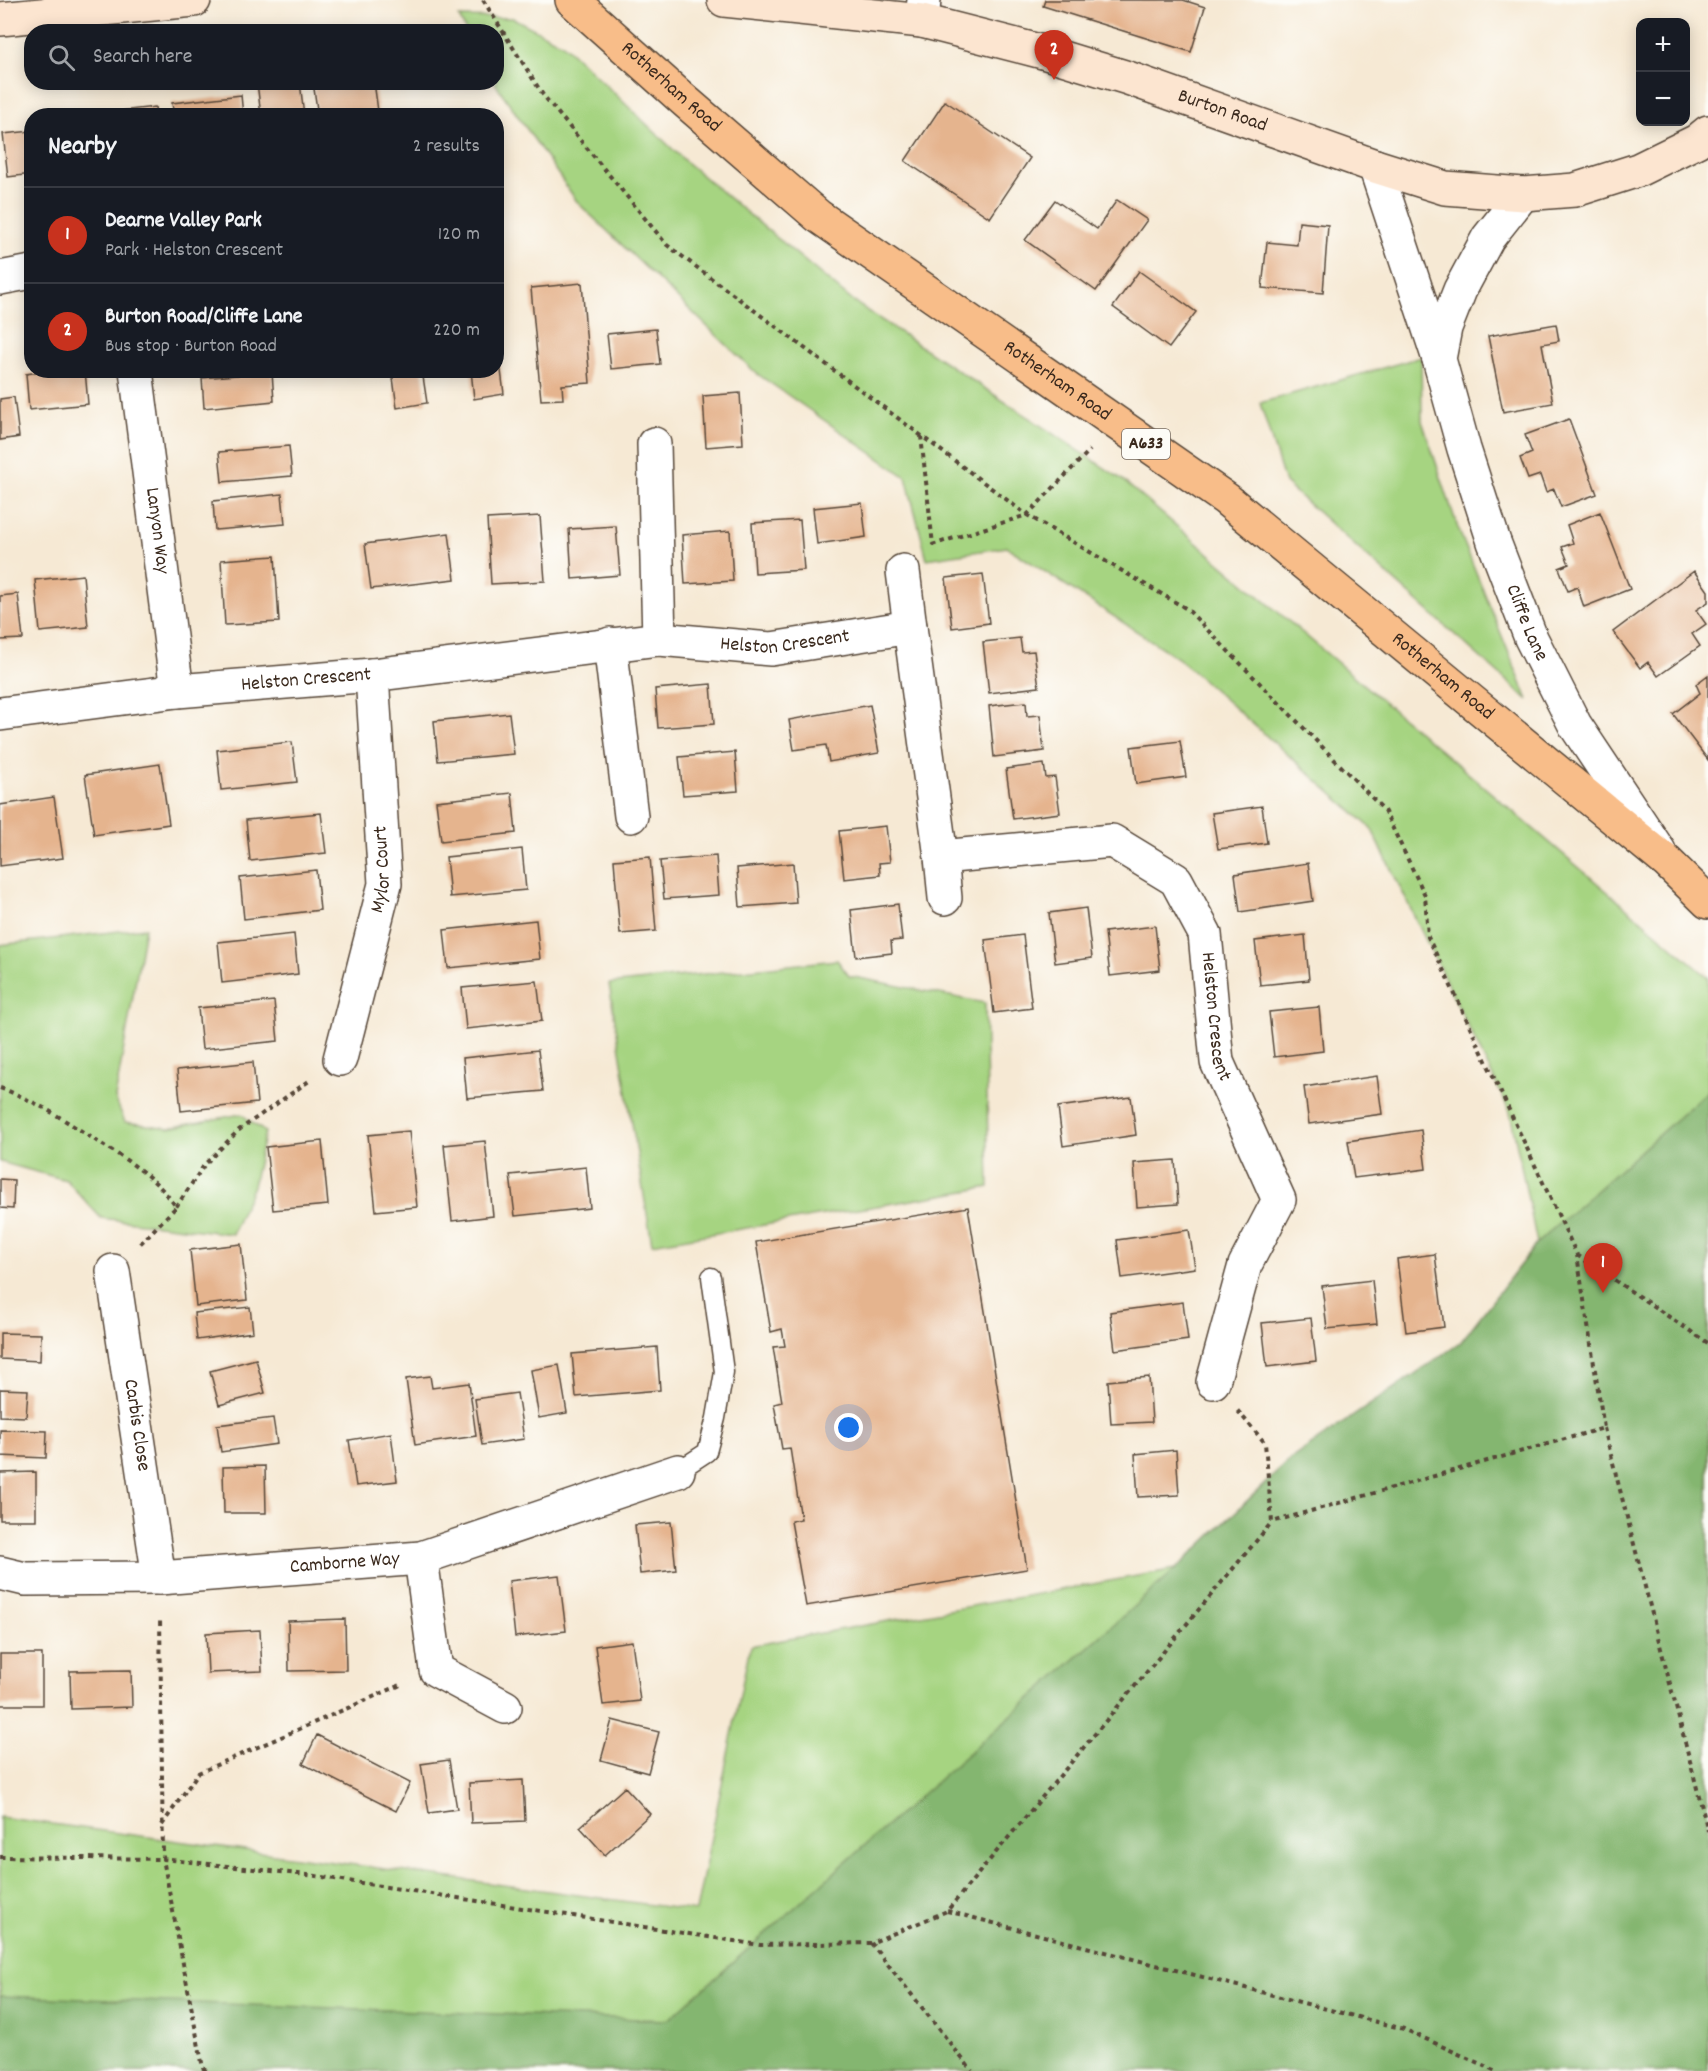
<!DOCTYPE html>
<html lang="en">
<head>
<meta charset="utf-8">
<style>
	:root { --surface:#171b24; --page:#20242c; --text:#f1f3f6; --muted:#9ea1a6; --line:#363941; --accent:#c8321e }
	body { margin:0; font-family:Dekko,sans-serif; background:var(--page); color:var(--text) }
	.controls { position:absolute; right:18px; top:18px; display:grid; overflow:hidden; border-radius:12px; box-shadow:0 3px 15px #0003 }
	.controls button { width:54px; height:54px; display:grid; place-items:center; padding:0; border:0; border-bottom:2px solid var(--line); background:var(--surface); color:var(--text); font:30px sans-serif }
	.you { position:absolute; left:849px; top:1428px; width:21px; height:21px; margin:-15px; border:4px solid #fff; border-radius:50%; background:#1a73e8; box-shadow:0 0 0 9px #1a73e833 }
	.badge { display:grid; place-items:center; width:39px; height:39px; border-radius:50%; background:var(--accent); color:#fff; font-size:20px; font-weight:700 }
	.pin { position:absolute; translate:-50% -50px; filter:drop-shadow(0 2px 3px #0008) }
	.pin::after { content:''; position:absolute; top:32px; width:21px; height:18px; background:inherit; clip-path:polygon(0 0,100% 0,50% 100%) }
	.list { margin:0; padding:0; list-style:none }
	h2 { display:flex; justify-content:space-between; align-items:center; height:78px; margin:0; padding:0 24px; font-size:26px }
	h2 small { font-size:20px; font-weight:400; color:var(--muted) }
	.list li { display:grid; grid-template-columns:39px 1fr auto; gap:18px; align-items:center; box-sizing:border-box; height:96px; padding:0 24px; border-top:2px solid var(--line) }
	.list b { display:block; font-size:22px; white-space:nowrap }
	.list p { margin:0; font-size:20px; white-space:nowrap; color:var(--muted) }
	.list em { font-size:20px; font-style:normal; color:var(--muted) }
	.icon { flex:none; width:33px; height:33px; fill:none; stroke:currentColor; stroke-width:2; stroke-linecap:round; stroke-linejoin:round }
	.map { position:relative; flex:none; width:1708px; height:2071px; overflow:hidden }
	.search { position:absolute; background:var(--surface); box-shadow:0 3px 15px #0003; left:24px; top:24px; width:480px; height:66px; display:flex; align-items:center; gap:15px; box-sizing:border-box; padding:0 21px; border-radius:24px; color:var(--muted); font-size:22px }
	.panel { position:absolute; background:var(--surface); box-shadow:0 3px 15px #0003; left:24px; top:108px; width:480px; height:270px; border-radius:24px }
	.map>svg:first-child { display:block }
	.green { fill:#a6d481; stroke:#707f50; stroke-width:1.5 }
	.forest { fill:#84b66f; stroke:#607046; stroke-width:1.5 }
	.building { fill:#e5b48e }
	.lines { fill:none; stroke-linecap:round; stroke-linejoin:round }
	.lane-casing { stroke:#574739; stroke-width:21 }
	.street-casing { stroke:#574739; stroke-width:36 }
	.secondary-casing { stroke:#574739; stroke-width:36 }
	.primary-casing { stroke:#574739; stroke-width:36 }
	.path { stroke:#574739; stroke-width:4; stroke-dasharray:4.5 4.5; stroke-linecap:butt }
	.lane { stroke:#fff; stroke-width:18 }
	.street { stroke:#fff; stroke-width:33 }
	.secondary { stroke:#fce5d0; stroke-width:33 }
	.primary { stroke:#f8bd89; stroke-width:33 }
	.labels { text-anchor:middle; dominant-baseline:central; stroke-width:4.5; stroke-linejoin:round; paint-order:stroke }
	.shield { fill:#fdfcf7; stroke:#75695f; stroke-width:1.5 }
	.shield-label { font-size:18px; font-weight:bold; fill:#3b2a1e }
	.street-label { font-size:20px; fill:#3b2a1e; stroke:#fdfcf7 }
</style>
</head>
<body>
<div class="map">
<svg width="1708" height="2071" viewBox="0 0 1708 2071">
	<rect width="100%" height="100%" fill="#fdfcf7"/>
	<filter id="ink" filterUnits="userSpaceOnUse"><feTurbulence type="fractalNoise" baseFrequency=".0167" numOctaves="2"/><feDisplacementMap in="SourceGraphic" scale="12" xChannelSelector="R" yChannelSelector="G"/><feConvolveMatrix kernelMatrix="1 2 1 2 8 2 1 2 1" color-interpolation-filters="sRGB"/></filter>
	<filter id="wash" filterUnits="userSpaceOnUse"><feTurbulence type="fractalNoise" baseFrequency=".008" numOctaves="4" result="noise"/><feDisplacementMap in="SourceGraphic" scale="24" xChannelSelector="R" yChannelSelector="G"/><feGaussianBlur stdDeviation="1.35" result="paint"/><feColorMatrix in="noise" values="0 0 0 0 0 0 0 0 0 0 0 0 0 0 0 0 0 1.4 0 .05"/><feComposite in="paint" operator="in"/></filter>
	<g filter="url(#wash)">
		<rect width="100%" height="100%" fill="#f6e9d4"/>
		<path class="green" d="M 459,17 L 513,18 L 563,44 L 686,162 L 854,302 L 1120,478 L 1708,977 L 1708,2071 L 0,2071 L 0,1817 L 696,1911 L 750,1646 L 1176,1569 L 1292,1458 L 1460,1343 L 1537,1243 L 1510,1112 L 1371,828 L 1178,658 L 1007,547 L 927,559 L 906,477 L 756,373 L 578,203 L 495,83 L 496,82 L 496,32 L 466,31 Z
			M 1421,357 L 1422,421 L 1458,528 L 1528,700 L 1285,483 L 1260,403 Z
			M 145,928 L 115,1098 L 125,1122 L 169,1128 L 241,1114 L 265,1132 L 253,1186 L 232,1234 L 101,1218 L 66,1180 L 0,1162 L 0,945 Z
			M 837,960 L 849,976 L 985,1003 L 989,1187 L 652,1244 L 609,984 Z"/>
		<path class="forest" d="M 1708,1091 L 1708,2071 L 0,2071 L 0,1996 L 668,2020 L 1176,1569 L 1292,1458 L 1460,1343 L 1537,1243 Z"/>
		<g id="blocks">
			<path class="building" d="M 1045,0 L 1183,0 L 1205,7 L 1191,52 L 1043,6 Z
				M 257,82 L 300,82 L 304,116 L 261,116 Z
				M 313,82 L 374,82 L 378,111 L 340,116 L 318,116 Z
				M 241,95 L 243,116 L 174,116 L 172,103 Z
				M 945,101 L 1030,158 L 990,218 L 905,161 Z
				M 155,107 L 156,116 L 94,116 L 94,114 Z
				M 32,131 L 32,174 L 8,177 L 3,134 Z
				M 1055,200 L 1097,229 L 1117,200 L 1147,220 L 1096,291 L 1025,240 Z
				M 1299,222 L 1328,225 L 1323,293 L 1262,288 L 1267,242 L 1297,245 Z
				M 1139,271 L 1196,312 L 1169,348 L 1113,307 Z
				M 582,283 L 590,383 L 562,385 L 563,399 L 541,400 L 531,288 Z
				M 1556,324 L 1559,341 L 1542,344 L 1553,403 L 1503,412 L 1488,336 Z
				M 656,329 L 660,364 L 611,369 L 607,334 Z
				M 498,347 L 504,394 L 474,399 L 471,370 L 496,370 Z
				M 54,370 L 85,370 L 88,404 L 29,410 L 26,374 Z
				M 392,370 L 422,370 L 427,403 L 397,408 Z
				M 272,372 L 274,401 L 204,408 L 202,378 Z
				M 740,393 L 743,444 L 706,447 L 703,396 Z
				M 14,397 L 19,437 L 0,440 L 0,399 Z
				M 1569,419 L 1597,494 L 1561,507 L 1554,489 L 1546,492 L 1540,475 L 1528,479 L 1520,458 L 1532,453 L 1525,435 Z
				M 289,446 L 292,476 L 222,482 L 219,452 Z
				M 282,494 L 285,524 L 215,530 L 213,501 Z
				M 862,503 L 866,537 L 817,544 L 813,508 Z
				M 1600,512 L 1630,589 L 1584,607 L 1577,587 L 1568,591 L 1559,568 L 1569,564 L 1562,547 L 1573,543 L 1567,525 Z
				M 540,516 L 545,581 L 491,584 L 487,519 Z
				M 800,520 L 804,570 L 755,573 L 752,523 Z
				M 616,526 L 620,575 L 572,579 L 569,529 Z
				M 730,531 L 733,581 L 685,584 L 682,535 Z
				M 449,533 L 455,579 L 371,589 L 365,544 Z
				M 275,556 L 279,622 L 225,625 L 221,560 Z
				M 1694,571 L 1708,591 L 1708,602 L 1696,610 L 1706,624 L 1692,634 L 1700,646 L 1658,676 L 1648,662 L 1640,668 L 1613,632 Z
				M 983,574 L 989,623 L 952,628 L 946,578 Z
				M 83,575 L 88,627 L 40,632 L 35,580 Z
				M 18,594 L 23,639 L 0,640 L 0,596 Z
				M 1020,638 L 1022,652 L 1034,651 L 1039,687 L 989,693 L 983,642 Z
				M 1708,675 L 1708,760 L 1673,714 L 1700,693 L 1696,684 Z
				M 711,684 L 714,724 L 658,728 L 655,689 Z
				M 1026,702 L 1027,716 L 1040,715 L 1044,751 L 994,757 L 989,706 Z
				M 870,705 L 879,753 L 829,762 L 826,745 L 794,750 L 789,720 Z
				M 509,713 L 514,754 L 438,761 L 434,721 Z
				M 1180,741 L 1186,777 L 1136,784 L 1131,747 Z
				M 292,742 L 297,782 L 221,790 L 217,750 Z
				M 735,752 L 738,791 L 683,795 L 679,757 Z
				M 160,764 L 169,824 L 94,835 L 85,775 Z
				M 1044,764 L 1046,778 L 1055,777 L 1060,813 L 1013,819 L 1006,769 Z
				M 512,793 L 516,833 L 441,841 L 436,801 Z
				M 54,797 L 63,858 L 0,866 L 0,805 Z
				M 1262,806 L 1267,843 L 1218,849 L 1212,813 Z
				M 321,813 L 326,853 L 250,861 L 246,820 Z
				M 886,826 L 890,862 L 879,863 L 880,875 L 844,879 L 839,831 Z
				M 522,849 L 526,890 L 450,897 L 446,857 Z
				M 716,856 L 719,895 L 664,899 L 660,861 Z
				M 650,857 L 656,931 L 620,934 L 614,860 Z
				M 793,863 L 796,903 L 740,907 L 737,868 Z
				M 1308,863 L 1313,901 L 1240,912 L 1235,874 Z
				M 316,870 L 320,910 L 244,919 L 240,878 Z
				M 898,904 L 902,940 L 891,941 L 892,953 L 856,957 L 851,910 Z
				M 1086,908 L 1092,958 L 1055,963 L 1049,913 Z
				M 536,920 L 540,959 L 448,968 L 444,930 Z
				M 1155,926 L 1160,970 L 1110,976 L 1105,932 Z
				M 294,934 L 298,974 L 222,983 L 218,942 Z
				M 1023,935 L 1032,1008 L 994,1013 L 985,940 Z
				M 1305,935 L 1309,980 L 1260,985 L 1255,941 Z
				M 537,981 L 542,1021 L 466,1029 L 462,988 Z
				M 274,1001 L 278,1041 L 202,1049 L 198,1008 Z
				M 1319,1007 L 1323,1051 L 1274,1057 L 1269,1012 Z
				M 538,1050 L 543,1091 L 467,1098 L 463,1058 Z
				M 253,1062 L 257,1103 L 181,1111 L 177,1070 Z
				M 1377,1076 L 1382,1114 L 1309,1124 L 1304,1087 Z
				M 1131,1097 L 1136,1135 L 1063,1146 L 1058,1107 Z
				M 1421,1130 L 1426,1169 L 1354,1178 L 1348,1141 Z
				M 409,1131 L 417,1207 L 376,1211 L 368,1135 Z
				M 322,1141 L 328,1205 L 273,1210 L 266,1147 Z
				M 485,1141 L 493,1216 L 452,1221 L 444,1145 Z
				M 1175,1160 L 1178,1204 L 1137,1207 L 1134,1163 Z
				M 586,1167 L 590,1208 L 515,1216 L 510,1175 Z
				M 0,1179 L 14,1180 L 13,1209 L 0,1208 Z
				M 968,1207 L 1027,1569 L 806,1606 L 791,1521 L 801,1519 L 790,1448 L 782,1449 L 774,1404 L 782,1402 L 773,1347 L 785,1346 L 782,1329 L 771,1332 L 756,1242 Z
				M 1189,1230 L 1195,1268 L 1122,1278 L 1117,1240 Z
				M 241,1244 L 247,1300 L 196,1306 L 190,1250 Z
				M 1435,1254 L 1444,1327 L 1406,1332 L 1397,1259 Z
				M 1372,1280 L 1377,1324 L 1327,1329 L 1322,1286 Z
				M 1183,1302 L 1188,1340 L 1115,1350 L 1110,1312 Z
				M 250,1307 L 253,1332 L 197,1340 L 194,1313 Z
				M 1311,1318 L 1316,1361 L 1267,1367 L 1262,1323 Z
				M 0,1333 L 41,1334 L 40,1361 L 0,1359 Z
				M 657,1347 L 660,1390 L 576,1397 L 572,1354 Z
				M 256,1359 L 265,1393 L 219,1405 L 210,1371 Z
				M 559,1365 L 567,1413 L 539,1418 L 531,1370 Z
				M 430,1376 L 432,1388 L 469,1383 L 476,1436 L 415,1445 L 406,1379 Z
				M 1149,1377 L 1152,1422 L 1111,1424 L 1108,1381 Z
				M 0,1389 L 28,1390 L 26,1417 L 0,1416 Z
				M 517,1393 L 524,1439 L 482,1445 L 475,1399 Z
				M 273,1418 L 277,1444 L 221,1452 L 217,1425 Z
				M 0,1430 L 47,1431 L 46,1458 L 0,1456 Z
				M 391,1433 L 397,1481 L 356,1486 L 349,1440 Z
				M 1176,1450 L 1179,1495 L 1138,1497 L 1135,1454 Z
				M 265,1466 L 266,1513 L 224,1513 L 223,1467 Z
				M 36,1472 L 36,1520 L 0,1520 L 0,1473 Z
				M 671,1522 L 676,1570 L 640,1574 L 635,1525 Z
				M 559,1575 L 566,1631 L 515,1637 L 509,1581 Z
				M 345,1619 L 346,1670 L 289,1671 L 288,1621 Z
				M 260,1630 L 262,1671 L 208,1673 L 206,1633 Z
				M 632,1641 L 640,1701 L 603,1705 L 595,1646 Z
				M 0,1654 L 42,1654 L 42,1705 L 0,1705 Z
				M 131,1670 L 132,1707 L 71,1709 L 70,1671 Z
				M 612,1720 L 659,1732 L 648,1773 L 601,1760 Z
				M 317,1735 L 410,1783 L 396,1811 L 303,1764 Z
				M 449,1760 L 457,1809 L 429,1813 L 421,1764 Z
				M 523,1780 L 525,1821 L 471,1823 L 469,1783 Z
				M 625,1787 L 650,1814 L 605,1855 L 580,1827 Z"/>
		</g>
	</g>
	<g filter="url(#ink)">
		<use href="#blocks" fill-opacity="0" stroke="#574739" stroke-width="1.5"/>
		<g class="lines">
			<g class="lane-casing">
				<path id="lane" d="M 678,1471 L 707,1452 L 716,1418 L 724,1372 L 711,1277"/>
			</g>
			<g class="street-casing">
				<g id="street">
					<path d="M 922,21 L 924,0"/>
					<path d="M 1375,166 L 1439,359"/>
					<path id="s1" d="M 1523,194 L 1488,238 L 1460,290 L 1445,328 L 1439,359 L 1464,449 L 1494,542 L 1531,638 L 1575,725 L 1659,851"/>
					<path d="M 0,278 L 32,272"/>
					<path id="s2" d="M 136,370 L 177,691"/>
					<path d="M 654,444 L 659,639"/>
					<path d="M 903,571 L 910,627"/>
					<path d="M 610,644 L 631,816"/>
					<path id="s3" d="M 0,714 L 177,691 L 372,675 L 659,639 L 771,649 L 910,627 L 941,857 L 1112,841 L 1176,880 L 1205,934 L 1217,1062 L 1279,1200 L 1245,1265 L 1213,1382"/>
					<path d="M 941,857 L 945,898"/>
					<path id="s4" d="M 340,1059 L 385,884 L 372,675"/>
					<path id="s5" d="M 113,1271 L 159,1578"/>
					<path d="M 421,1558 L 436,1670 L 505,1707"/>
					<path id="s6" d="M 0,1573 L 25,1579 L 159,1578 L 421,1558 L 678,1471"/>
				</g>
			</g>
			<g class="secondary-casing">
				<g id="secondary">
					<path id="s7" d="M 724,0 L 922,21 L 1043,52 L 1128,78 L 1375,166 L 1445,188 L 1523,194 L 1575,190 L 1638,170 L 1697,141 L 1708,132"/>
					<path d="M 0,19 L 194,0"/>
				</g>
			</g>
			<g class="primary-casing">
				<g id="primary">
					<path id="s8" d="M 572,0 L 685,101 L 818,216 L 1226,499 L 1667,862 L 1708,902"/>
				</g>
			</g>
			<path class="path" d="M 483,0 L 543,95 L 667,245 L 1027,515 L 1187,609 L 1384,810 L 1425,895 L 1428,937 L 1577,1255 L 1604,1428 L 1272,1522
				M 921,436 L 933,545
				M 932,545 L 1027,515 L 1090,450
				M 0,1088 C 35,1100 68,1122 98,1142 C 127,1160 157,1178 176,1207 L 138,1246
				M 176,1207 L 205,1164 L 239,1130 L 309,1081
				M 1577,1255 L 1708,1343
				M 1604,1428 L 1708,1831
				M 162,1825 L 198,1773 L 403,1684
				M 0,1857 L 163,1859 L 160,1617
				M 947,1911 L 1404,2029 L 1496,2071
				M 871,1943 L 972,2071
				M 206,2071 L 203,2068 L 163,1859 L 316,1876 L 760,1945 L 871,1943 L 947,1911 L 1272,1522 L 1265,1443 L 1237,1410"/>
			<use href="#lane" class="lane"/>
			<use href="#street" class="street"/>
			<use href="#secondary" class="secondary"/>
			<use href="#primary" class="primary"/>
		</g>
	</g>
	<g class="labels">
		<rect class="shield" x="1122" y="429" width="48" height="30" rx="4.5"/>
		<g class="shield-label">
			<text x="1146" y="444">A633</text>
		</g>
		<g class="street-label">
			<text stroke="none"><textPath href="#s8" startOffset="132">Rotherham Road</textPath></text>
			<text stroke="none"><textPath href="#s7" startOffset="513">Burton Road</textPath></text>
			<text stroke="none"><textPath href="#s8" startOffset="618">Rotherham Road</textPath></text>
			<text stroke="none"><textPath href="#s2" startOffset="162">Lanyon Way</textPath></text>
			<text stroke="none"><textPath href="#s1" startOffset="466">Cliffe Lane</textPath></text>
			<text stroke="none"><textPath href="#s3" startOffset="790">Helston Crescent</textPath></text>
			<text stroke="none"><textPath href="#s8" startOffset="1104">Rotherham Road</textPath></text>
			<text stroke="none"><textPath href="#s3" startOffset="308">Helston Crescent</textPath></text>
			<text stroke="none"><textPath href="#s4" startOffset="195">Mylor Court</textPath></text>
			<text stroke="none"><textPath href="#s3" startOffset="1540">Helston Crescent</textPath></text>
			<text stroke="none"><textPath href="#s5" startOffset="156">Carbis Close</textPath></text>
			<text stroke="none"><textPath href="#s6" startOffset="346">Camborne Way</textPath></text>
		</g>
	</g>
</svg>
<div class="controls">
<button>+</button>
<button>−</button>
</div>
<div class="you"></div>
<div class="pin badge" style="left:1603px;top:1293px">1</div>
<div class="pin badge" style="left:1054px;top:80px">2</div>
<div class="search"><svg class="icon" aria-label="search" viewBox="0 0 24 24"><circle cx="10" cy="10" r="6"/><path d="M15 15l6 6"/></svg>Search here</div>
<section class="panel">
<h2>Nearby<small>2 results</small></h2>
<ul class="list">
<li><span class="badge">1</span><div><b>Dearne Valley Park</b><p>Park · Helston Crescent</p></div><em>120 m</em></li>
<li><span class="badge">2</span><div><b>Burton Road/Cliffe Lane</b><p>Bus stop · Burton Road</p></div><em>220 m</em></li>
</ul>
</section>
</div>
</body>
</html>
